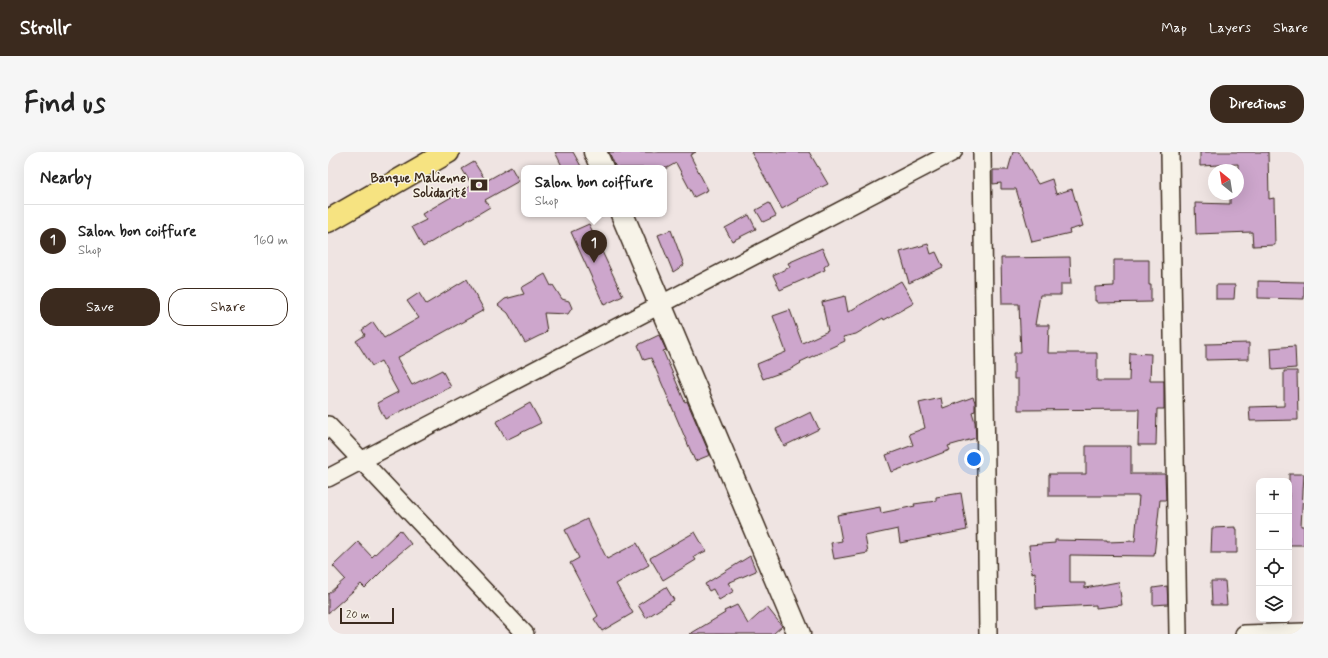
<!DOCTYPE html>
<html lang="en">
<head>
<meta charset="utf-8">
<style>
	:root { --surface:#fff; --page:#f6f6f6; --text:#222; --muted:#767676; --line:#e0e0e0; --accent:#3b2a1e }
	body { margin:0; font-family:Mynerve,sans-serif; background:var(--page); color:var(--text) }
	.controls { position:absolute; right:12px; bottom:12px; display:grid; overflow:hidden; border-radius:8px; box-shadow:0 4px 16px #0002 }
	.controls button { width:36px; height:36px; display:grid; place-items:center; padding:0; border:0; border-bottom:1px solid var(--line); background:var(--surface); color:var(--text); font:20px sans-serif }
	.compass { position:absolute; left:880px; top:12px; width:36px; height:36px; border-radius:50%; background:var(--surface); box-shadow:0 4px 16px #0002; rotate:330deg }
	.scale { position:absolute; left:12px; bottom:10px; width:54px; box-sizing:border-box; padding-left:4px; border:2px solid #3b2a1e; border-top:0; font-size:11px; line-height:14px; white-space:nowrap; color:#3b2a1e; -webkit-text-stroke:3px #f7f3e8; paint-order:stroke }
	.you { position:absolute; left:646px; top:307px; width:14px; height:14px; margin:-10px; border:3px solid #fff; border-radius:50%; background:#1a73e8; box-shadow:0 0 0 6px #1a73e833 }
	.badge { display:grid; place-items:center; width:26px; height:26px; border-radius:50%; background:var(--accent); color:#fff; font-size:13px; font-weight:700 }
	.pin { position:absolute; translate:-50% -33px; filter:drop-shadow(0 1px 2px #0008) }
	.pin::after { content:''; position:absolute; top:21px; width:14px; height:12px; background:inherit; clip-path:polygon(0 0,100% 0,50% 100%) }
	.popup { position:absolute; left:193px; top:13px; width:146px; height:52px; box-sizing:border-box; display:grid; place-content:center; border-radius:8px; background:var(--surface); filter:drop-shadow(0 1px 3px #0005); font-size:13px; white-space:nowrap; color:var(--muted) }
	.popup b { font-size:15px; color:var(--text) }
	.popup::after { content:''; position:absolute; left:50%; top:100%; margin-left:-8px; border:8px solid transparent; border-top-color:var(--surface) }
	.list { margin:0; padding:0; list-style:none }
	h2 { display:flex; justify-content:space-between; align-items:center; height:52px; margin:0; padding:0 16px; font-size:17px }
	h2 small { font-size:13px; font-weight:400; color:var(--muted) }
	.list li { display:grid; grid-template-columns:26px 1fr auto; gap:12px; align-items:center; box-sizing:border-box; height:72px; padding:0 16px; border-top:1px solid var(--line) }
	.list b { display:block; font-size:15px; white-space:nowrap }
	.list p { margin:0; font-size:13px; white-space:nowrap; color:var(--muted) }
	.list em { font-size:13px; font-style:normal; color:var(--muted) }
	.actions { display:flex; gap:8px; padding:12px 16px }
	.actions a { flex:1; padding:9px 0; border:1px solid var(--accent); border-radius:16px; text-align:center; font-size:14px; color:var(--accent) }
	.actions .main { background:var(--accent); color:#fff }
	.icon { flex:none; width:22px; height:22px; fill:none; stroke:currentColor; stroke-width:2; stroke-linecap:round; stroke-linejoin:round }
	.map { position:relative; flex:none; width:976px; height:482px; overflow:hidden; border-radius:16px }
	header { display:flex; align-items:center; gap:24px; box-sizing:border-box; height:56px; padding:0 20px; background:var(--accent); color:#fff }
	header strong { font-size:19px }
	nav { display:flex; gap:22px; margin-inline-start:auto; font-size:14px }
	.intro { display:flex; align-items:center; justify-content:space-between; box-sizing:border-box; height:96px; padding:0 24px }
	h1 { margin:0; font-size:28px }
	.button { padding:10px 18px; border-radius:16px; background:var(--accent); color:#fff; font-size:14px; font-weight:700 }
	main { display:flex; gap:24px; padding:0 24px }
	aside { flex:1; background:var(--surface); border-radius:16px; box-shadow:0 4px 16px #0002 }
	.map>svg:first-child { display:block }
	.building { fill:#cda6cc; stroke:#3b2a1e }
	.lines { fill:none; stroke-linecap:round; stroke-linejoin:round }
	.street-casing { stroke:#3b2a1e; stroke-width:20 }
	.secondary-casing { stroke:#3b2a1e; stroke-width:25 }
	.primary-casing { stroke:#3b2a1e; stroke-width:25 }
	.street { stroke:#f7f3e8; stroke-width:17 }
	.secondary { stroke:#f7f3e8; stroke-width:22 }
	.primary { stroke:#f6e381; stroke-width:22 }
	.labels { text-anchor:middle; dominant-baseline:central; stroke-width:3; stroke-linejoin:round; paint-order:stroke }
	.poi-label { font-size:13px; font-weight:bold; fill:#3b2a1e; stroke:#f7f3e8; text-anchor:end }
</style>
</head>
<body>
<header>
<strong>Strollr</strong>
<nav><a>Map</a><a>Layers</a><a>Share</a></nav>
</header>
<div class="intro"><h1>Find us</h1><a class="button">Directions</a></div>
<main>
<aside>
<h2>Nearby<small></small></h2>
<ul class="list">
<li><span class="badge">1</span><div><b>Salon bon coiffure</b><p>Shop</p></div><em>160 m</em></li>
</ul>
<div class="actions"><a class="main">Save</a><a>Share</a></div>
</aside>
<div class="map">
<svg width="976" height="482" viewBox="0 0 976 482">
	<rect width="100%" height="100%" fill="#efe4e2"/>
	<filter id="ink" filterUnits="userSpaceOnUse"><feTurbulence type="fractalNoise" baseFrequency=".025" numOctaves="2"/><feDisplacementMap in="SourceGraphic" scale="8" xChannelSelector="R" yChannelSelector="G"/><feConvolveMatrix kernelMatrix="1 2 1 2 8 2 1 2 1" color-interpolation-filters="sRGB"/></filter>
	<g filter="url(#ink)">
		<path class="building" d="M 227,0 L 245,0 L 254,16 L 235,16 Z
			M 281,0 L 368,0 L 362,3 L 380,38 L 366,45 L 348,11 L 339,16 L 288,16 Z
			M 423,0 L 481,0 L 500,32 L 469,47 L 470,48 L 454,57 Z
			M 685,0 L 691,0 L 710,32 L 724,27 L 728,42 L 744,37 L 755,74 L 741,78 L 742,81 L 704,90 L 694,54 L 693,54 L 688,37 L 673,37 L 673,31 L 665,32 L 665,18 L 680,18 Z
			M 872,0 L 940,0 L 941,47 L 946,46 L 947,93 L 925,94 L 924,80 L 868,82 L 867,51 L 902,52 L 902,42 L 910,42 L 910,12 L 872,14 Z
			M 146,10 L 158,29 L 183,15 L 191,29 L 157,48 L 162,55 L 95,95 L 84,75 L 98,68 L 94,62 L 144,33 L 134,17 Z
			M 441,51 L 448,64 L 435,70 L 428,58 Z
			M 421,63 L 428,77 L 404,89 L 397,76 Z
			M 261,72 L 295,144 L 276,153 L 243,80 Z
			M 343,78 L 356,113 L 345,120 L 330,83 Z
			M 600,92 L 603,102 L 608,100 L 615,115 L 581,131 L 572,100 Z
			M 494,96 L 501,111 L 496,115 L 497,118 L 452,138 L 445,123 L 462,115 L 460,111 Z
			M 742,105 L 743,132 L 733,132 L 733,143 L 712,143 L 707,173 L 721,173 L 720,201 L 769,201 L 769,229 L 801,229 L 802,201 L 823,202 L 822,229 L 836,229 L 836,257 L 829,257 L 828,293 L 810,293 L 811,257 L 690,258 L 690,227 L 686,227 L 686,201 L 693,201 L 691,152 L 674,152 L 673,106 Z
			M 786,108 L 821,108 L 821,133 L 823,133 L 823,150 L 769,151 L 769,149 L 767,149 L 767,135 L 786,134 Z
			M 217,122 L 223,134 L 225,133 L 234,147 L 241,149 L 244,156 L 240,162 L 216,161 L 219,179 L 216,182 L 211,184 L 197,191 L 180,161 L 170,153 L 177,147 L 196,142 L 193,136 Z
			M 139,127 L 156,158 L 69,206 L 84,233 L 114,218 L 123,235 L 57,267 L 49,251 L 70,240 L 53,209 L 44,214 L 28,189 L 37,183 L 34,178 L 45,170 L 56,186 L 91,166 L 79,149 L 91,141 L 98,152 Z
			M 573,129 L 586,151 L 556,168 L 555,166 L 528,182 L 515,185 L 517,189 L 472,210 L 473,211 L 463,217 L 435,227 L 429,212 L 458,200 L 445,164 L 462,158 L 474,191 L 500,179 L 494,150 L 517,144 L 520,160 Z
			M 930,129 L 976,130 L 976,147 L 930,146 Z
			M 888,133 L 907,133 L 906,147 L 888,147 Z
			M 331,183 L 338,198 L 335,199 L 357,250 L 359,249 L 382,303 L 367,309 L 323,206 L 316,208 L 310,193 Z
			M 921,191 L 921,207 L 878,208 L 878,192 Z
			M 967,194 L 968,216 L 944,218 L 943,196 Z
			M 956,219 L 969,219 L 970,268 L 922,269 L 921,255 L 956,254 Z
			M 645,245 L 647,250 L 647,259 L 644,260 L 647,270 L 648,286 L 620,294 L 622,298 L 564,320 L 558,303 L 585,293 L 581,282 L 597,276 L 591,251 L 613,246 L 615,256 Z
			M 202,251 L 213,271 L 178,288 L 168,270 Z
			M 483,260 L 491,277 L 456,294 L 448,277 Z
			M 758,294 L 803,294 L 803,322 L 837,322 L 838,348 L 832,348 L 826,404 L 742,403 L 742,431 L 757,431 L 757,436 L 790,430 L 792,439 L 794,453 L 768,456 L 768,453 L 708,456 L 707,420 L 704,421 L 701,393 L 727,391 L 727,388 L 779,389 L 779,390 L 807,389 L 811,344 L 721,344 L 721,322 L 758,322 Z
			M 961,322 L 976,322 L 973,374 L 976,374 L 976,393 L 961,393 Z
			M 633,341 L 639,378 L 572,391 L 570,377 L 537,384 L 540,401 L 506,407 L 503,391 L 514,389 L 509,363 L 552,355 L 553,361 L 587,354 L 586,352 L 608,349 L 608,345 Z
			M 259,367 L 279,407 L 309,391 L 321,413 L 288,432 L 305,461 L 274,479 L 266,467 L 270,464 L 242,411 L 251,406 L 237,378 Z
			M 907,375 L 907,377 L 909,377 L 909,401 L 883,401 L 884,376 Z
			M 72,378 L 83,392 L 59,412 L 60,413 L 37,436 L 33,432 L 0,461 L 0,442 L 17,427 L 5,414 L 30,390 L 44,405 Z
			M 367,380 L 378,399 L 366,405 L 368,408 L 335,428 L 322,406 Z
			M 422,404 L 428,419 L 400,431 L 406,439 L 391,448 L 385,437 L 381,439 L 377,432 Z
			M 883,429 L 897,429 L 899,453 L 884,453 Z
			M 839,434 L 840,452 L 825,453 L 825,436 Z
			M 338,435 L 346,448 L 318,466 L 310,453 Z
			M 409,453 L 420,472 L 439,455 L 454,474 L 445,482 L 362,482 L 397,461 L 396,459 Z"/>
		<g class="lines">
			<g class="street-casing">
				<path id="street" d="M 654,0 L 660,482
					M 842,0 L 850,482
					M 0,273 L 197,482
					M 0,326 L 625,0
					M 916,482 L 976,480"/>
			</g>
			<g class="secondary-casing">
				<path id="secondary" d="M 267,0 L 274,16
					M 294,62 L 471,482"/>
			</g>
			<g class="primary-casing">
				<path id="primary" d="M 0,69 L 120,0"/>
			</g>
			<use href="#street" class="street"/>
			<use href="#secondary" class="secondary"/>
			<use href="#primary" class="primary"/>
		</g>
	</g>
	<defs>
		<g id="bank-bare" transform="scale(1.38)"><path d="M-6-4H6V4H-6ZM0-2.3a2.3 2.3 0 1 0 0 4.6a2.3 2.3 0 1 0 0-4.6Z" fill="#3b2a1e" stroke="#f7f3e8" stroke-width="2.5" paint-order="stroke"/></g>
	</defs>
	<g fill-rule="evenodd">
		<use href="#bank-bare" x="151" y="33"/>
	</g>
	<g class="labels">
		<g class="poi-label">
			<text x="138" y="26">Banque Malienne<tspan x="138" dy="15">Solidarité</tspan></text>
		</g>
	</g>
</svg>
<div class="controls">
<button>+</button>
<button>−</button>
<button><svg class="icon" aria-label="locate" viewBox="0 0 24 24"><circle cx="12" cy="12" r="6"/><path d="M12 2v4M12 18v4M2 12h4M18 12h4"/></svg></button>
<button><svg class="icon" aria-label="layers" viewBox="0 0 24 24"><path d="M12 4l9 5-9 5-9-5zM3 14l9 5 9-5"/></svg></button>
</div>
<svg class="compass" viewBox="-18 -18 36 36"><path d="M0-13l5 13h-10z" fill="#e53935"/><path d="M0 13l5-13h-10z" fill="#767676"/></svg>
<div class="scale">20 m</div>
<div class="you"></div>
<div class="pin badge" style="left:266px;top:111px">1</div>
<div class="popup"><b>Salon bon coiffure</b>Shop</div>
</div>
</main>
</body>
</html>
